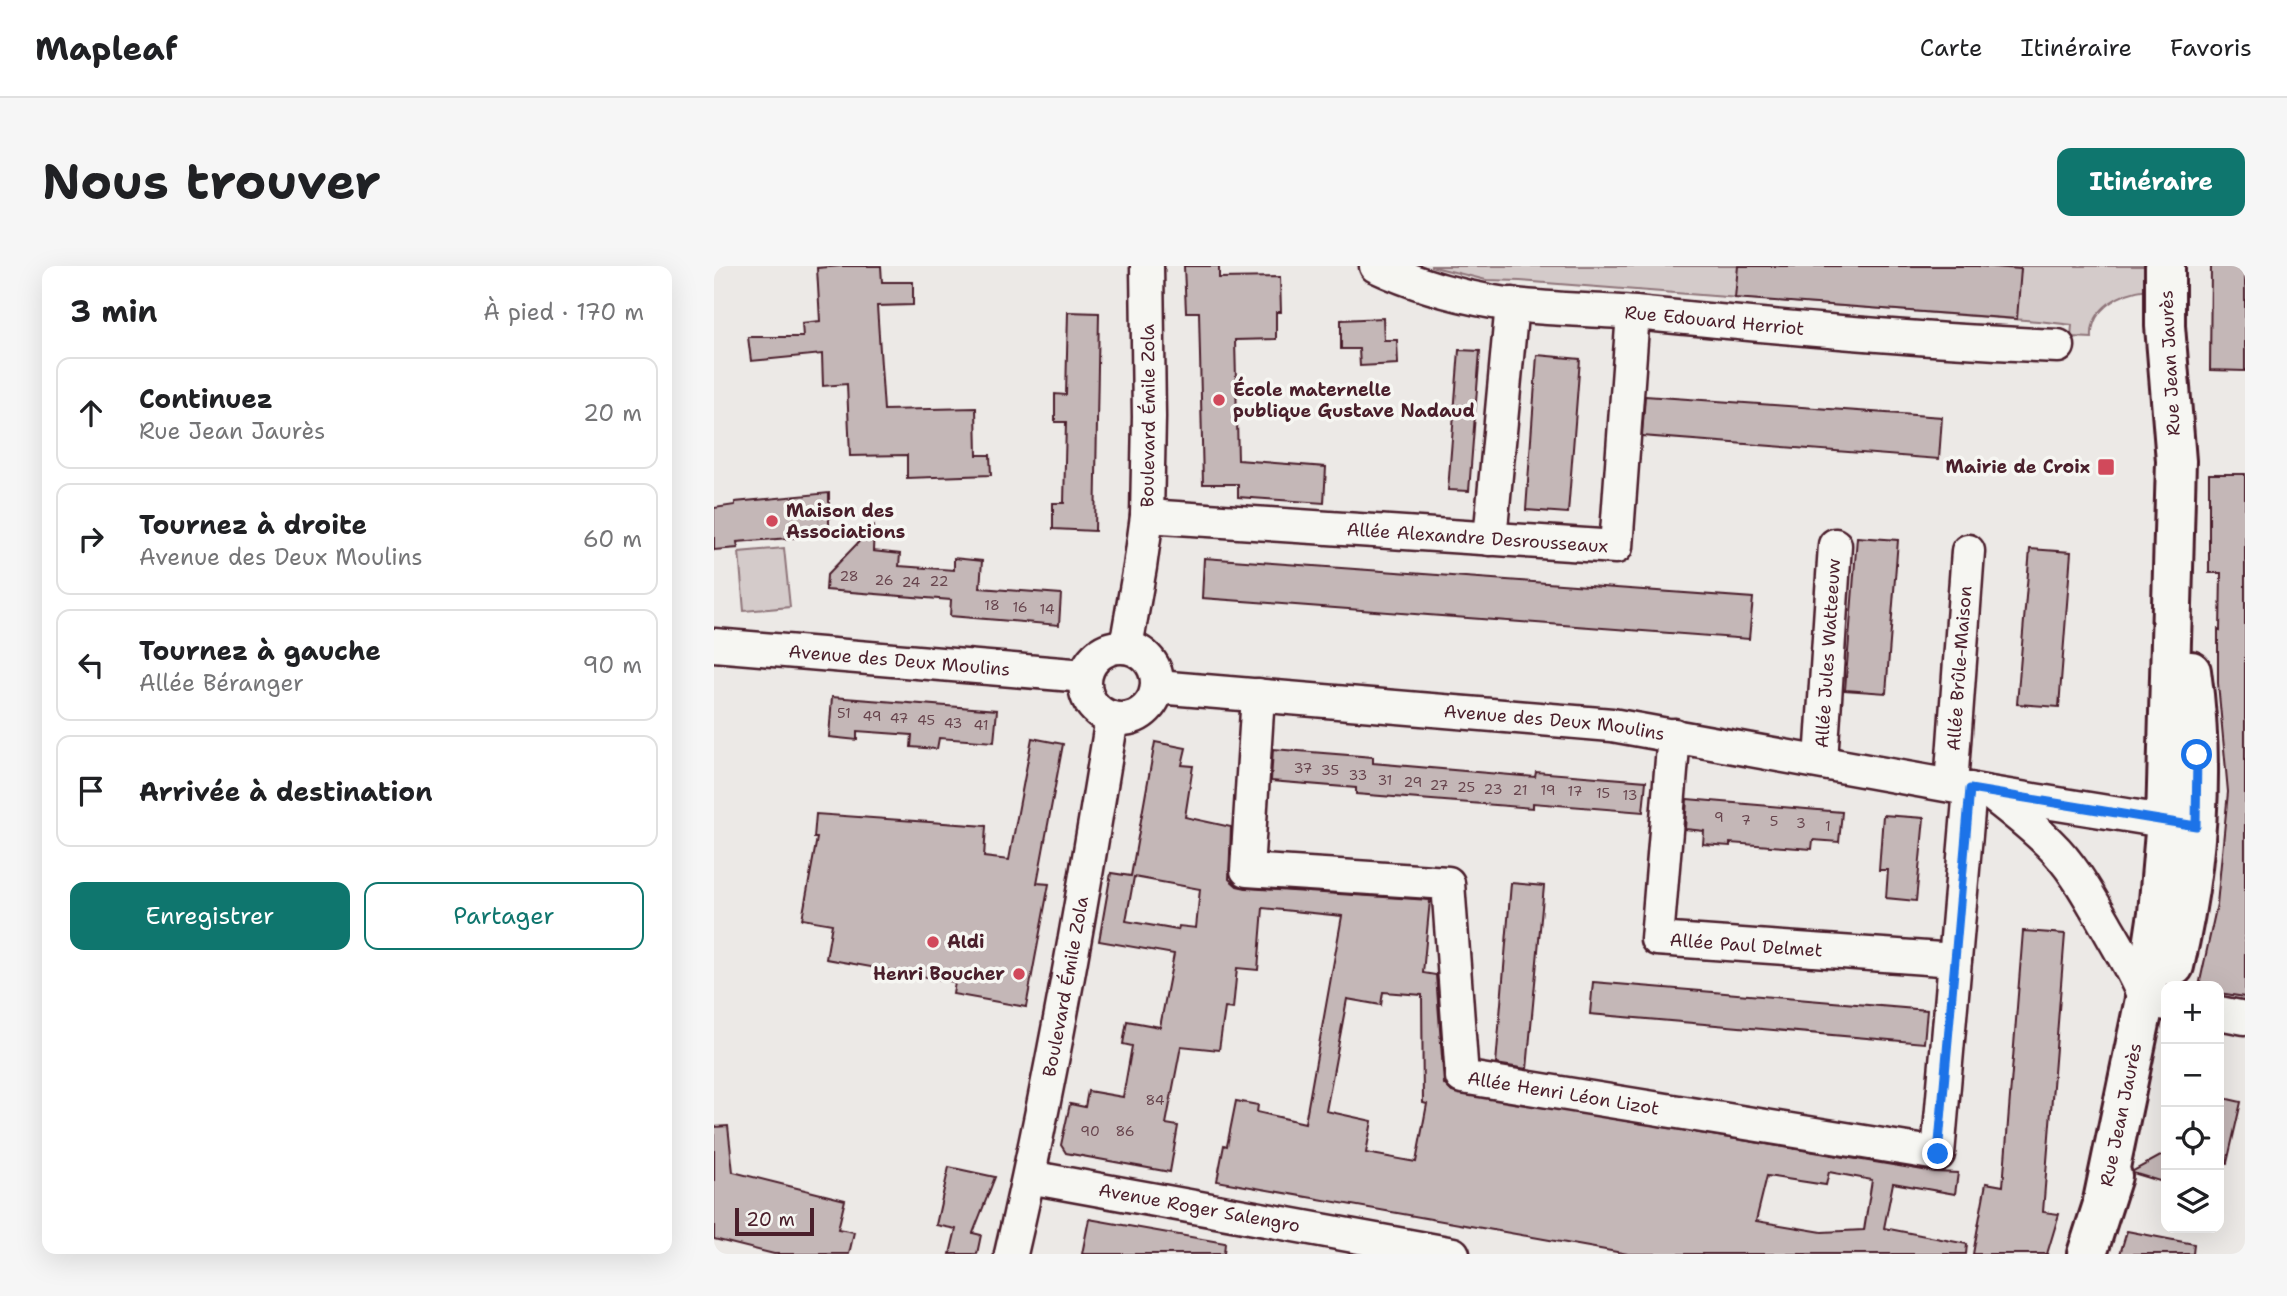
<!DOCTYPE html>
<html lang="fr">
<head>
<meta charset="utf-8">
<style>
	:root { --surface:#fff; --page:#f6f6f6; --text:#202124; --muted:#757577; --line:#e0e0e0; --accent:#0f766e }
	body { margin:0; font-family:"Shantell Sans",sans-serif; background:var(--page); color:var(--text) }
	.controls { position:absolute; right:21px; bottom:21px; display:grid; overflow:hidden; border-radius:14px; box-shadow:0 7px 28px #0002 }
	.controls button { width:63px; height:63px; display:grid; place-items:center; padding:0; border:0; border-bottom:2px solid var(--line); background:var(--surface); color:var(--text); font:35px sans-serif }
	.scale { position:absolute; left:21px; bottom:18px; width:79px; box-sizing:border-box; padding-left:7px; border:4px solid #4a1f2b; border-top:0; font-size:19px; line-height:24px; white-space:nowrap; color:#4a1f2b; -webkit-text-stroke:5px #f6f6f2; paint-order:stroke }
	.stop { position:absolute; width:21px; height:21px; margin:-16px; border:5px solid #1a73e8; border-radius:50%; background:#fff }
	.stop.end { background:#1a73e8; border-color:#fff; box-shadow:0 2px 7px #0008 }
	.list { margin:0; padding:0; list-style:none }
	h2 { display:flex; justify-content:space-between; align-items:center; height:91px; margin:0; padding:0 28px; font-size:30px }
	h2 small { font-size:23px; font-weight:400; color:var(--muted) }
	.list li { display:grid; grid-template-columns:46px 1fr auto; gap:21px; align-items:center; box-sizing:border-box; height:112px; margin:0 14px 14px; padding:0 14px; border:2px solid var(--line); border-radius:14px }
	.list b { display:block; font-size:26px; white-space:nowrap }
	.list p { margin:0; font-size:23px; white-space:nowrap; color:var(--muted) }
	.list em { font-size:23px; font-style:normal; color:var(--muted) }
	.actions { display:flex; gap:14px; padding:21px 28px }
	.actions a { flex:1; padding:16px 0; border:2px solid var(--accent); border-radius:14px; text-align:center; font-size:24px; color:var(--accent) }
	.actions .main { background:var(--accent); color:#fff }
	.icon { flex:none; width:38px; height:38px; fill:none; stroke:currentColor; stroke-width:2; stroke-linecap:round; stroke-linejoin:round }
	.map { position:relative; flex:none; width:1531px; height:988px; overflow:hidden; border-radius:14px }
	header { display:flex; align-items:center; gap:42px; box-sizing:border-box; height:98px; padding:0 35px; background:var(--surface); border-bottom:2px solid var(--line) }
	header strong { font-size:33px }
	nav { display:flex; gap:38px; margin-inline-start:auto; font-size:24px }
	.intro { display:flex; align-items:center; justify-content:space-between; box-sizing:border-box; height:168px; padding:0 42px }
	h1 { margin:0; font-size:49px }
	.button { padding:18px 32px; border-radius:14px; background:var(--accent); color:#fff; font-size:24px; font-weight:700 }
	main { display:flex; gap:42px; padding:0 42px }
	aside { flex:1; background:var(--surface); border-radius:14px; box-shadow:0 7px 28px #0002 }
	.map>svg:first-child { display:block }
	.green { fill:#d4cbca; stroke:#8f757a; stroke-width:2 }
	.building { fill:#c4b7b7; stroke:#4a1f2b; stroke-width:2; fill-rule:evenodd }
	.lines { fill:none; stroke-linecap:round; stroke-linejoin:round }
	.minor-casing { stroke:#4a1f2b; stroke-width:37 }
	.major-casing { stroke:#4a1f2b; stroke-width:44 }
	.minor { stroke:#f6f6f2; stroke-width:32 }
	.major { stroke:#f6f6f2; stroke-width:38 }
	.route { stroke:#1a73e8; stroke-width:9 }
	.poi-dot { fill:#d1495b; stroke:#f6f6f2; stroke-width:2.5 }
	.labels { text-anchor:middle; dominant-baseline:central; stroke-width:7; stroke-linejoin:round; paint-order:stroke }
	.number-label { font-size:14px; fill:#68454e }
	.street-label { font-size:18px; fill:#4a1f2b; stroke:#f6f6f2 }
	.poi-label { font-size:18px; font-weight:bold; fill:#4a1f2b; stroke:#f6f6f2; text-anchor:start }
</style>
</head>
<body>
<header>
<strong>Mapleaf</strong>
<nav><a>Carte</a><a>Itinéraire</a><a>Favoris</a></nav>
</header>
<div class="intro"><h1>Nous trouver</h1><a class="button">Itinéraire</a></div>
<main>
<aside>
<h2>3 min<small>À pied · 170 m</small></h2>
<ul class="list">
<li><svg class="icon" aria-label="ahead" viewBox="0 0 24 24"><path d="M12 20V5M6 11l6-6 6 6"/></svg><div><b>Continuez</b><p>Rue Jean Jaurès</p></div><em>20 m</em></li>
<li><svg class="icon" aria-label="right" viewBox="0 0 24 24"><path d="M7 20v-9h11M14 6l5 5-5 5"/></svg><div><b>Tournez à droite</b><p>Avenue des Deux Moulins</p></div><em>60 m</em></li>
<li><svg class="icon" aria-label="left" viewBox="0 0 24 24"><path d="M17 20v-9H6M10 6l-5 5 5 5"/></svg><div><b>Tournez à gauche</b><p>Allée Béranger</p></div><em>90 m</em></li>
<li><svg class="icon" aria-label="arrive" viewBox="0 0 24 24"><path d="M6 21V4h12l-3 4 3 4H6"/></svg><div><b>Arrivée à destination</b></div></li>
</ul>
<div class="actions"><a class="main">Enregistrer</a><a>Partager</a></div>
</aside>
<div class="map">
<svg width="1531" height="988" viewBox="0 0 1531 988">
	<rect width="100%" height="100%" fill="#ece9e6"/>
	<filter id="ink" filterUnits="userSpaceOnUse"><feTurbulence type="fractalNoise" baseFrequency=".0143" numOctaves="2"/><feDisplacementMap in="SourceGraphic" scale="14" xChannelSelector="R" yChannelSelector="G"/><feConvolveMatrix kernelMatrix="1 2 1 2 8 2 1 2 1" color-interpolation-filters="sRGB"/></filter>
	<g filter="url(#ink)">
		<path class="green" d="M 716,0 L 1435,0 L 1434,23 C 1407,26 1376,42 1378,72 L 1357,71 L 1358,59 L 1324,55 L 806,15 L 772,14 Z
			M 70,282 L 76,341 L 30,345 L 25,286 Z"/>
		<path class="building" d="M 127,0 L 167,0 L 168,16 L 199,16 L 199,39 L 163,40 L 170,144 L 262,142 L 263,189 L 276,189 L 277,209 L 193,212 L 193,189 L 136,190 L 133,118 L 109,120 L 108,88 L 37,95 L 34,71 L 89,71 L 88,57 L 106,55 L 103,2 Z
			M 470,0 L 505,0 L 505,12 L 566,11 L 567,46 L 562,46 L 562,73 L 521,74 L 524,194 L 612,201 L 610,237 L 524,231 L 524,218 L 489,218 L 485,46 L 472,46 Z
			M 1024,0 L 1264,0 L 1307,3 L 1303,53 L 1021,32 Z
			M 1497,0 L 1531,0 L 1531,105 L 1496,104 Z
			M 354,46 L 385,47 L 381,265 L 339,263 L 339,237 L 350,237 L 352,156 L 341,156 L 341,128 L 352,129 Z
			M 669,52 L 670,74 L 683,74 L 684,98 L 646,100 L 645,83 L 627,83 L 627,54 Z
			M 745,84 L 766,85 L 755,225 L 734,224 Z
			M 823,89 L 866,93 L 854,247 L 812,244 Z
			M 931,130 L 1228,151 L 1225,193 L 928,170 Z
			M 1495,208 L 1531,208 L 1531,731 L 1505,727 L 1505,720 L 1485,720 L 1503,638 L 1514,526 L 1504,417 L 1504,363 L 1506,364 L 1507,307 L 1495,307 Z
			M 115,227 L 115,269 L 23,276 L 24,282 L 0,284 L 0,242 L 21,239 L 21,236 Z
			M 160,260 L 159,285 L 186,288 L 185,300 L 240,304 L 240,292 L 268,295 L 266,322 L 347,328 L 345,359 L 236,350 L 237,334 L 112,324 L 113,309 Z
			M 1143,271 L 1184,274 L 1172,427 L 1131,424 Z
			M 1316,283 L 1357,286 L 1345,441 L 1303,438 Z
			M 490,292 L 1039,332 L 1035,373 L 488,332 Z
			M 118,431 L 283,444 L 280,476 L 225,472 L 223,483 L 197,481 L 198,469 L 143,465 L 143,474 L 115,471 Z
			M 318,472 L 349,478 L 323,617 L 335,618 L 312,741 L 239,728 L 241,716 L 112,693 L 118,658 L 88,653 L 103,572 L 100,572 L 102,548 L 272,560 L 270,591 L 295,594 Z
			M 441,476 L 472,482 L 468,499 L 479,500 L 471,551 L 517,561 L 515,613 L 523,620 L 532,622 L 716,634 L 709,707 L 722,709 L 730,818 L 738,826 L 1221,906 L 1244,907 L 1241,928 L 1179,917 L 1170,962 L 1253,978 L 1252,988 L 914,988 L 503,915 L 510,879 L 513,880 L 522,835 L 544,839 L 543,846 L 591,857 L 628,650 L 549,642 L 544,704 L 523,702 L 519,743 L 511,742 L 505,784 L 467,780 L 452,858 L 464,860 L 456,906 L 352,887 L 347,879 L 356,838 L 371,841 L 374,825 L 409,831 L 418,780 L 409,778 L 413,755 L 446,761 L 460,688 L 385,675 L 397,607 L 417,610 ZM 420,611 L 486,623 L 482,662 L 465,660 L 464,664 L 412,655 ZM 669,726 L 708,729 L 709,837 L 713,838 L 702,896 L 652,887 L 658,855 L 612,845 L 633,733 L 667,739 ZM 1115,906 L 1158,914 L 1150,964 L 1108,966 L 1042,955 L 1053,910 L 1112,919 Z
			M 559,483 L 659,491 L 659,497 L 821,511 L 822,506 L 932,515 L 929,546 L 819,537 L 819,542 L 642,528 L 642,522 L 557,515 Z
			M 973,533 L 1128,546 L 1125,576 L 1099,574 L 1098,583 L 1016,577 L 1016,580 L 989,578 L 990,565 L 971,563 Z
			M 1169,549 L 1210,552 L 1202,635 L 1172,632 L 1174,604 L 1165,604 Z
			M 797,617 L 830,620 L 813,803 L 782,798 Z
			M 1309,665 L 1351,668 L 1329,946 L 1345,948 L 1333,988 L 1259,988 L 1272,917 L 1289,920 Z
			M 879,716 L 1213,744 L 1210,777 L 876,748 Z
			M 1505,831 L 1527,836 L 1513,897 L 1505,896 Z
			M 14,860 L 19,906 L 131,934 L 124,963 L 140,966 L 135,988 L 60,988 L 0,973 L 0,861 Z
			M 1452,887 L 1452,917 L 1419,907 L 1419,905 Z
			M 235,901 L 281,911 L 259,967 L 267,969 L 263,988 L 236,988 L 242,963 L 222,959 Z
			M 375,953 L 511,977 L 510,988 L 368,988 Z
			M 1413,965 L 1480,978 L 1479,988 L 1406,988 Z"/>
		<g class="lines">
			<g class="minor-casing">
				<g id="minor">
					<path id="s1" d="M 662,0 C 698,17 740,29 779,36 C 826,44 874,43 921,47 C 1062,61 1203,74 1344,80"/>
					<path id="s2" d="M 433,250 L 902,281 L 919,47"/>
					<path d="M 776,273 L 798,38"/>
					<path id="s3" d="M 0,379 L 371,410"/>
					<circle cx="407" cy="417" r="36"/>
					<path id="s4" d="M 412,381 L 426,301 L 433,250 L 435,151 L 433,0"/>
					<path id="s5" d="M 443,421 L 898,459 L 1276,527 L 1474,559"/>
					<path id="s6" d="M 544,429 L 533,604 L 734,617 L 748,811 L 1224,888 L 1256,523"/>
					<path id="s7" d="M 960,469 L 943,673 L 1241,694"/>
					<path id="s8" d="M 1107,495 L 1121,279"/>
					<path id="s9" d="M 1237,519 L 1254,285"/>
					<path d="M 1277,528 C 1297,544 1317,559 1335,577 C 1360,601 1376,632 1393,661 C 1407,685 1421,708 1431,733 L 1452,738"/>
					<path d="M 1505,747 L 1531,752"/>
					<path id="s10" d="M 315,911 L 739,988"/>
					<path id="s11" d="M 297,988 C 338,811 369,632 398,452"/>
				</g>
			</g>
			<g class="major-casing">
				<g id="major">
					<path d="M 1460,700 C 1483,604 1491,503 1477,405"/>
					<path id="s12" d="M 1389,935 L 1431,733 L 1444,647 L 1452,555 L 1462,195 L 1451,60 L 1451,0"/>
					<path d="M 1373,988 L 1398,910"/>
				</g>
			</g>
			<use href="#minor" class="minor"/>
			<use href="#major" class="major"/>
		</g>
	</g>
	<g class="lines" filter="url(#ink)">
		<path class="route" d="M 1224,888 L 1256,523 L 1482,560 L 1483,489"/>
	</g>
	<g class="poi-dot">
		<circle cx="505" cy="134" r="7"/>
		<rect x="1383" y="192" width="18" height="18" rx="3.5"/>
		<circle cx="58" cy="255" r="7"/>
		<circle cx="219" cy="676" r="7"/>
		<circle cx="305" cy="708" r="7"/>
	</g>
	<g class="labels">
		<g class="number-label">
			<text x="135" y="310">28</text>
			<text x="170" y="314">26</text>
			<text x="225" y="315">22</text>
			<text x="197" y="316">24</text>
			<text x="278" y="339">18</text>
			<text x="306" y="341">16</text>
			<text x="333" y="343">14</text>
			<text x="130" y="447">51</text>
			<text x="158" y="450">49</text>
			<text x="185" y="452">47</text>
			<text x="212" y="454">45</text>
			<text x="239" y="457">43</text>
			<text x="267" y="459">41</text>
			<text x="589" y="502">37</text>
			<text x="616" y="504">35</text>
			<text x="644" y="509">33</text>
			<text x="671" y="514">31</text>
			<text x="699" y="516">29</text>
			<text x="725" y="519">27</text>
			<text x="752" y="521">25</text>
			<text x="779" y="523">23</text>
			<text x="806" y="524">21</text>
			<text x="834" y="524">19</text>
			<text x="861" y="525">17</text>
			<text x="889" y="527">15</text>
			<text x="916" y="529">13</text>
			<text x="1005" y="551">9</text>
			<text x="1032" y="554">7</text>
			<text x="1060" y="555">5</text>
			<text x="1087" y="557">3</text>
			<text x="1114" y="560">1</text>
			<text x="441" y="834">84</text>
			<text x="376" y="865">90</text>
			<text x="411" y="865">86</text>
		</g>
		<g class="street-label">
			<text stroke="none"><textPath href="#s1" startOffset="345">Rue Edouard Herriot</textPath></text>
			<text transform="translate(1456 97) rotate(-93)">Rue Jean Jaurès</text>
			<text stroke="none"><textPath href="#s4" startOffset="233">Boulevard Émile Zola</textPath></text>
			<text stroke="none"><textPath href="#s2" startOffset="331">Allée Alexandre Desrousseaux</textPath></text>
			<text stroke="none"><textPath href="#s8" startOffset="108">Allée Jules Watteeuw</textPath></text>
			<text stroke="none"><textPath href="#s3" startOffset="186">Avenue des Deux Moulins</textPath></text>
			<text stroke="none"><textPath href="#s9" startOffset="117">Allée Brûle-Maison</textPath></text>
			<text stroke="none"><textPath href="#s5" startOffset="399">Avenue des Deux Moulins</textPath></text>
			<text stroke="none"><textPath href="#s7" startOffset="294">Allée Paul Delmet</textPath></text>
			<text stroke="none"><textPath href="#s11" startOffset="273">Boulevard Émile Zola</textPath></text>
			<text stroke="none"><textPath href="#s6" startOffset="674">Allée Henri Léon Lizot</textPath></text>
			<text stroke="none"><textPath href="#s12" startOffset="88">Rue Jean Jaurès</textPath></text>
			<text stroke="none"><textPath href="#s10" startOffset="173">Avenue Roger Salengro</textPath></text>
		</g>
		<g class="poi-label">
			<text x="519" y="124">École maternelle<tspan x="519" dy="21">publique Gustave Nadaud</tspan></text>
			<text x="1376" y="201" text-anchor="end">Mairie de Croix</text>
			<text x="72" y="245">Maison des<tspan x="72" dy="21">Associations</tspan></text>
			<text x="233" y="676">Aldi</text>
			<text x="291" y="708" text-anchor="end">Henri Boucher</text>
		</g>
	</g>
</svg>
<div class="controls">
<button>+</button>
<button>−</button>
<button><svg class="icon" aria-label="locate" viewBox="0 0 24 24"><circle cx="12" cy="12" r="6"/><path d="M12 2v4M12 18v4M2 12h4M18 12h4"/></svg></button>
<button><svg class="icon" aria-label="layers" viewBox="0 0 24 24"><path d="M12 4l9 5-9 5-9-5zM3 14l9 5 9-5"/></svg></button>
</div>
<div class="scale">20 m</div>
<div class="stop" style="left:1483px;top:489px"></div>
<div class="stop end" style="left:1224px;top:888px"></div>
</div>
</main>
</body>
</html>
